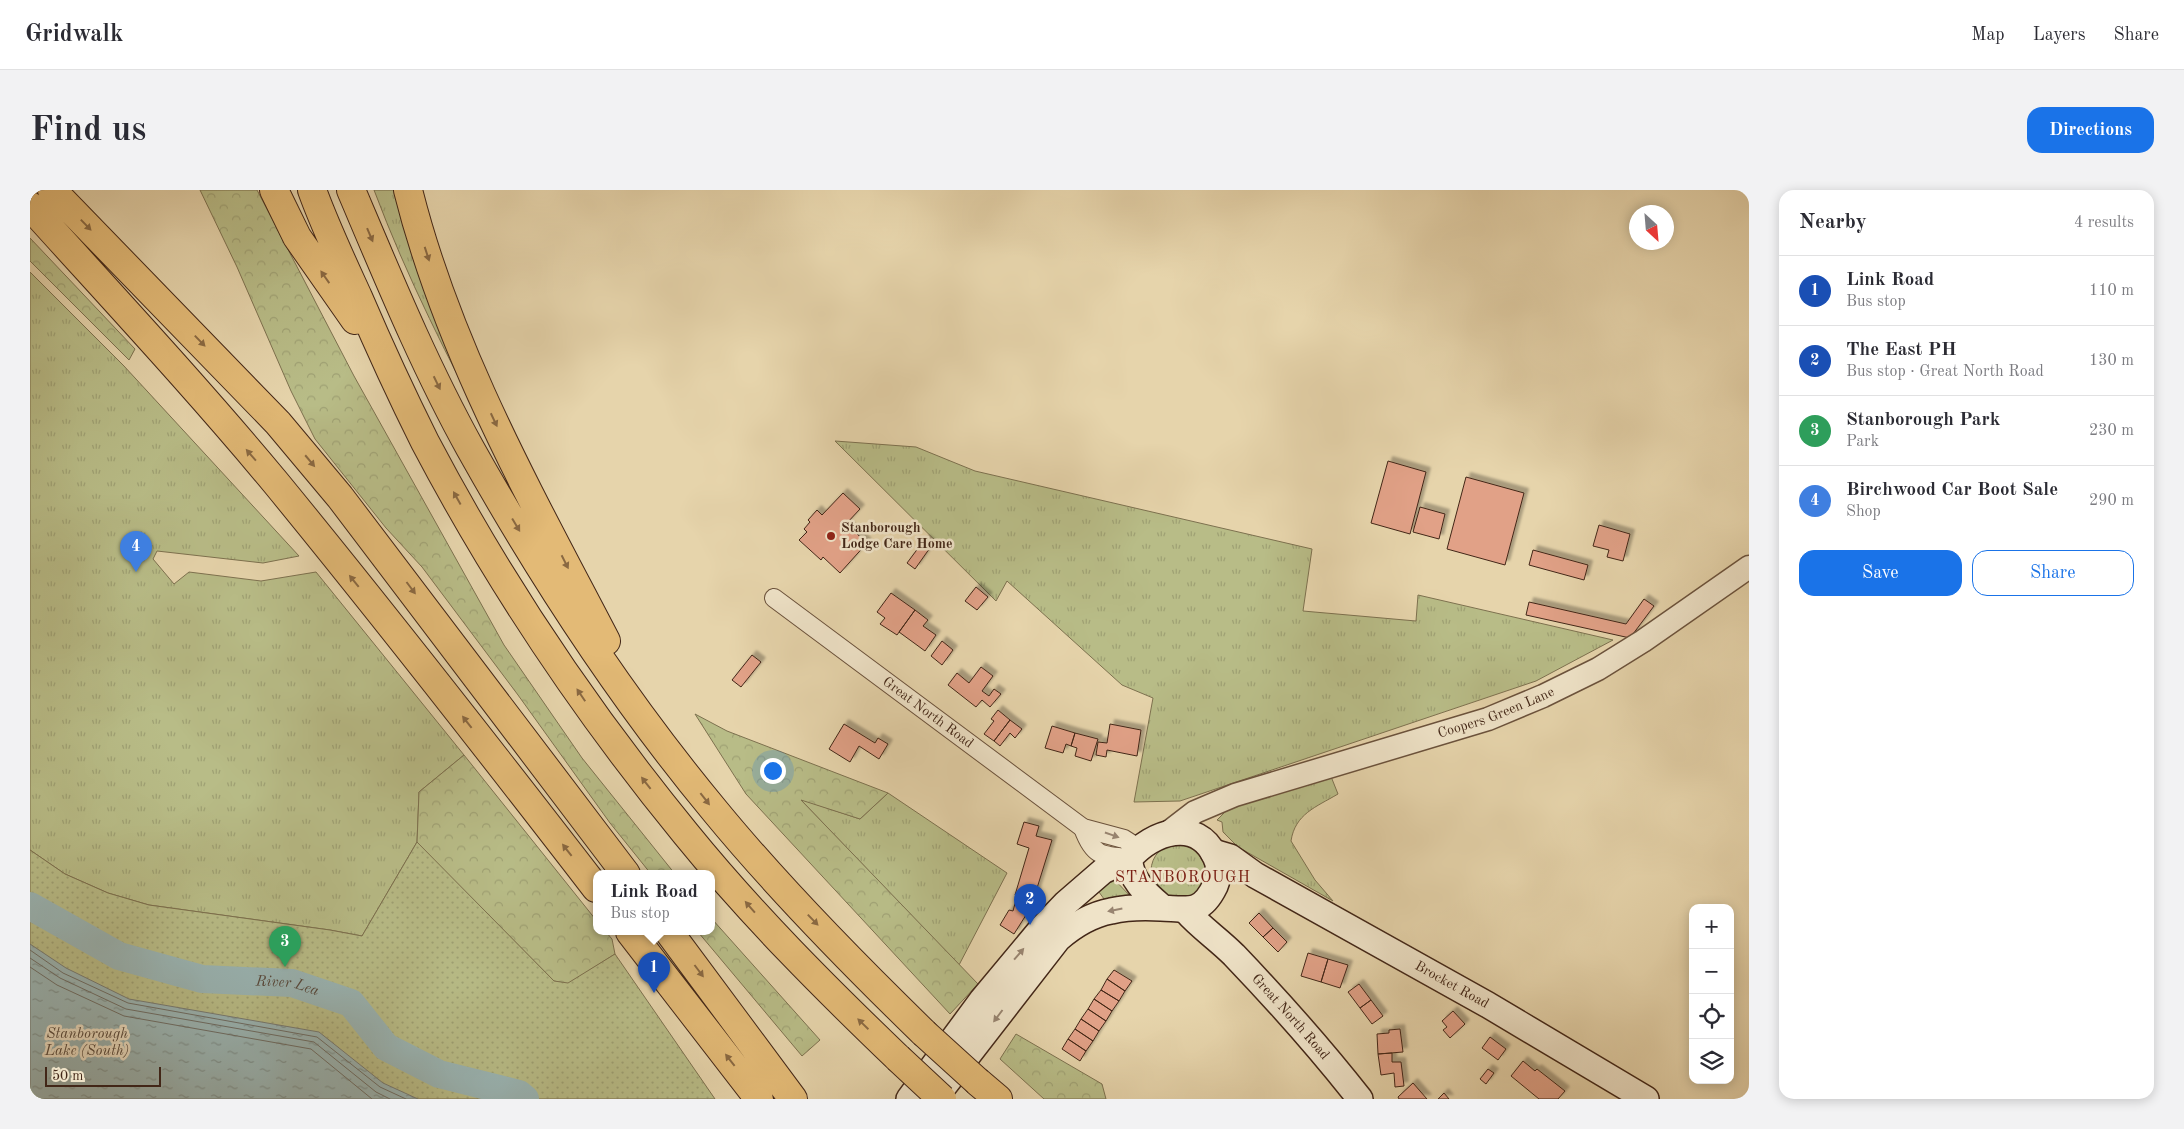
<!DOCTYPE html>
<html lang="en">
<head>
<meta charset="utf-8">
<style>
	:root { --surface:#fff; --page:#f2f2f3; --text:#2b2b33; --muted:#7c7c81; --line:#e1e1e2; --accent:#1a73e8 }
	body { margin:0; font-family:"Old Standard TT",serif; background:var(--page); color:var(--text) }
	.controls { position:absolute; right:15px; bottom:15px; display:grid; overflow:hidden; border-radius:10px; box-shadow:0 2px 12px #0003 }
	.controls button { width:45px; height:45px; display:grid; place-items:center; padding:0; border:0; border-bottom:1px solid var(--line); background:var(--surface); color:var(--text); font:25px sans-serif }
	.compass { position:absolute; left:1599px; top:15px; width:45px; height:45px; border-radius:50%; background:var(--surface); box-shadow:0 2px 12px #0003; rotate:154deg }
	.scale { position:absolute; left:15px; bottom:12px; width:116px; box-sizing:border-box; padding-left:5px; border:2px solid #422617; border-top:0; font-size:14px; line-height:18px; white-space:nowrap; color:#422617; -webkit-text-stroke:4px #efe3c8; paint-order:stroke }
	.you { position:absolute; left:742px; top:580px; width:18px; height:18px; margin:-12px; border:4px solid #fff; border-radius:50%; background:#1a73e8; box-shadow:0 0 0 8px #1a73e833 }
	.badge { display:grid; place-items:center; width:32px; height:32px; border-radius:50%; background:var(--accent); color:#fff; font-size:16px; font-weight:700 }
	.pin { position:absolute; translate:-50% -41px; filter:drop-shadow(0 1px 2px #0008) }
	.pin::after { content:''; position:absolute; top:26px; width:18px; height:15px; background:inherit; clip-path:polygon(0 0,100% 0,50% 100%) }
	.popup { position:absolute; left:563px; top:680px; width:122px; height:65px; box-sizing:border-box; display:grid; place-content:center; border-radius:10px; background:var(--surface); filter:drop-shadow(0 1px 4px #0005); font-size:16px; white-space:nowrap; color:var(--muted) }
	.popup b { font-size:19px; color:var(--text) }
	.popup::after { content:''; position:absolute; left:50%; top:100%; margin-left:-10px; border:10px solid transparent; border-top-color:var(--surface) }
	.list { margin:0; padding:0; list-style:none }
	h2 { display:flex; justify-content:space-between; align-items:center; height:65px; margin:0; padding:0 20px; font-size:21px }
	h2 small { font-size:16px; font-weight:400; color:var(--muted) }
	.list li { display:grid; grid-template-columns:32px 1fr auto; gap:15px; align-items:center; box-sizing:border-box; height:70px; padding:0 20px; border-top:1px solid var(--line) }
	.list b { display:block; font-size:19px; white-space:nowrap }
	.list p { margin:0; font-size:16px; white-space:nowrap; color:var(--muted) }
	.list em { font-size:16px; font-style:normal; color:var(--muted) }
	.actions { display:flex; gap:10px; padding:15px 20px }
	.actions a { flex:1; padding:11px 0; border:1px solid var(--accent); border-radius:15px; text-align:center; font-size:18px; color:var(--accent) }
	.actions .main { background:var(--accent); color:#fff }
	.icon { flex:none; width:28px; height:28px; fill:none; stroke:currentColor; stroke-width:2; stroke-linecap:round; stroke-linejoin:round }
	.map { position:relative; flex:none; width:1719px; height:909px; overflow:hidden; border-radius:15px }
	header { display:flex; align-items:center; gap:30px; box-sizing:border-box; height:70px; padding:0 25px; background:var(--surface); border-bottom:1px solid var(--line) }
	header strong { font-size:24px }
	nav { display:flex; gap:28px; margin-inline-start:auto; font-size:18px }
	.intro { display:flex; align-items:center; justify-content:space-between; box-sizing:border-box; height:120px; padding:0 30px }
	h1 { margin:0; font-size:35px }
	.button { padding:12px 22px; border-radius:15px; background:var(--accent); color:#fff; font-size:18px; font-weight:700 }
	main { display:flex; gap:30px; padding:0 30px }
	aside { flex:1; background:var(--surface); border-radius:15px; box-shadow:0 2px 12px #0003 }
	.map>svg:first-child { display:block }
	.grass { fill:url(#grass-tufts); stroke:#7d714f }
	.forest { fill:url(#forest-crowns); stroke:#7d714f }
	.park { fill:url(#park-dots); stroke:#7d714f }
	.water { fill:url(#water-ripples); stroke:#777c75 }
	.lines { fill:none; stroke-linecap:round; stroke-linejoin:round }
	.shore { stroke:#6e6e66; stroke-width:1 }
	.river { stroke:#9ab5b4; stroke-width:28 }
	.building { fill:#e1a187; stroke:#422617; filter:url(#shadow) }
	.minor-casing { stroke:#6b523c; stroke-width:20 }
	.tertiary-casing { stroke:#6b523c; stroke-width:25 }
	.secondary-casing { stroke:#422617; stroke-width:28 }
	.primary-casing { stroke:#422617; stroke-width:30 }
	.motorway-casing { stroke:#422617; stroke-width:30 }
	.minor { stroke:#efe3c8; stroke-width:18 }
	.tertiary { stroke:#efe3c8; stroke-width:22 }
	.secondary { stroke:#efe3c8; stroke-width:25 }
	.primary { stroke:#e3ba76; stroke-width:28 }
	.motorway { stroke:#e3ba76; stroke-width:28 }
	.motorway-bridge-casing { stroke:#422617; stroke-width:30; stroke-linecap:butt }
	.motorway-bridge { stroke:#e3ba76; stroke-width:28 }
	.oneway { fill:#8a6942 }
	.oneway2 { fill:#988470 }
	.poi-dot { fill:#8f2418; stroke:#efe3c8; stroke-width:2 }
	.labels { text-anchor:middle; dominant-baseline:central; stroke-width:5; stroke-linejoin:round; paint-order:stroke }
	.poi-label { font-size:14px; font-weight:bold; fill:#422617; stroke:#efe3c8; text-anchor:start }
	.street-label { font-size:14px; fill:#422617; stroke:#efe3c8 }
	.water-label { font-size:15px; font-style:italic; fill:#584a3e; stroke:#efe3c8 }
	.quarter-label { font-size:16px; letter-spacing:1px; fill:#7a1f14; stroke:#efe3c8 }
</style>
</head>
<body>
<header>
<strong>Gridwalk</strong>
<nav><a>Map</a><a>Layers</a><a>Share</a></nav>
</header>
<div class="intro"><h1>Find us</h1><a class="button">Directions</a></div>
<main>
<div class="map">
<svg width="1719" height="909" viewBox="0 0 1719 909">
	<defs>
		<pattern id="grass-tufts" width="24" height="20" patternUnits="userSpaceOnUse" patternTransform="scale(1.25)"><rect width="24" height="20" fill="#b8bc87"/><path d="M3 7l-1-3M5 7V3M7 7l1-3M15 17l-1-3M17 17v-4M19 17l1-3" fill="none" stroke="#9fa174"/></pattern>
		<pattern id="forest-crowns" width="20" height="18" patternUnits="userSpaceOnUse" patternTransform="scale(1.25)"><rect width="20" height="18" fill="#b8bc87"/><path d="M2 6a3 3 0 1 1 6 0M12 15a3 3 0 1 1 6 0" fill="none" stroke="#9fa174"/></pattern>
		<pattern id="park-dots" width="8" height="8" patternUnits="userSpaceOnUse" patternTransform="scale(1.25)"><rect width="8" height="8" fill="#b8bc87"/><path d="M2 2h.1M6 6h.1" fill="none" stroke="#9fa174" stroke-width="1.8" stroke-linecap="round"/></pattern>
		<pattern id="water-ripples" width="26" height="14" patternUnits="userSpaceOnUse" patternTransform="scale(1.25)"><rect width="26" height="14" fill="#9ab5b4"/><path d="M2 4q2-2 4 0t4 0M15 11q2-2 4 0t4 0" fill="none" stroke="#7f9391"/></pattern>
		<filter id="shadow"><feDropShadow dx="4.5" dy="-4.5" stdDeviation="1" flood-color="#0004"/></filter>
	</defs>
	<rect width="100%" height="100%" fill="#e6d4ab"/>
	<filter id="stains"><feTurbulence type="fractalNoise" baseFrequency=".004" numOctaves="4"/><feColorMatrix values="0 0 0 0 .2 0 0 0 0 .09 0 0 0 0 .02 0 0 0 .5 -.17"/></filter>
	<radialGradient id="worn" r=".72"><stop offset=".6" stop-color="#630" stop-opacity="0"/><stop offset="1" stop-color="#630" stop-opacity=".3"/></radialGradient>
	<path class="grass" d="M 344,0 L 369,0 L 463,253 C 419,170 377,88 344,0 Z
		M 0,82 L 94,176 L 269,366 L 233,373 L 127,361 L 123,369 L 144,394 L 159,382 L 231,391 L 286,382 L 434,565 L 389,602 L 387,652 L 332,746 L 300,740 L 119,715 L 78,703 L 35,684 L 0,660 Z
		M 805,251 L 886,257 L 945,281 L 1282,359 L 1273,421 L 1386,431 L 1388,405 L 1583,450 L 1506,491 L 1150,611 L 1104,612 L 1123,508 L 1092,495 L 977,391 L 966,411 Z
		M 1300,584 L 1308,604 C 1286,617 1265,624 1261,651 L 1285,690 L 1303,711 L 1208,657 L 1193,642 L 1192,632 L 1187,630 L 1202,615 Z
		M 858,603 L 977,683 L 929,775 L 770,609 L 830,629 Z
		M1121 681a28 28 0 1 1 56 0a28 28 0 1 1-56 0Z
		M 1082,687 L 1102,708 L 1077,713 L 1066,698 Z"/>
	<path class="forest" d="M 170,0 L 227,0 L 324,186 L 474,455 L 552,568 L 645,684 L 621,684 L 580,633 L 488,505 L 392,377 L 356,338 L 285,249 L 261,201 L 207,77 Z
		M 0,48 L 105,159 L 99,170 L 0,71 Z
		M 665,524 L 697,541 L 858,603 L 830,629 L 771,610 L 948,794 L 920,824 L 716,604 Z
		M 434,565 L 566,730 L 566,742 L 576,742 L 582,749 L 585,764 L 538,794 L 524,791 L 387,653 L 389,602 Z
		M 682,729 L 790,850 L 772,866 L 668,742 L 682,742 Z
		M 986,844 L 1072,894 L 1076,909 L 1014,909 L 970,869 Z"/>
	<path class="park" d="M 387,652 L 524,791 L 538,793 L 585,764 L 685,909 L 0,909 L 0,660 L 35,684 L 78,703 L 119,715 L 300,740 L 332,746 Z"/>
	<path class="water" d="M 0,754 L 36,778 L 99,809 L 289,842 L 353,893 L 388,909 L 0,909 Z"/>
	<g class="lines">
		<path class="shore" d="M 0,760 L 33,783 L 98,813 L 287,847 L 350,897 L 376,909
			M 0,768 L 30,788 L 96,819 L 284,852 L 346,902 L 360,909
			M 0,777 L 27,795 L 94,826 L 281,859 L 342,909"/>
		<path class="river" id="s1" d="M 0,716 L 89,766 L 172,789 L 262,793 L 321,813 L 356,857 L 409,884 L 489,904 L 495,909"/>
	</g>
	<path class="building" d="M 1358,271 L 1396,282 L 1380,344 L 1341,333 Z
		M 1436,287 L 1494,303 L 1475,375 L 1417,359 Z
		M 813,303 L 830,319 L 816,334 L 837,353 L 810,383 L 793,367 L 791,370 L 769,350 L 777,342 L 774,339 L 780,332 L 778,330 L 787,320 L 792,325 Z
		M 1390,317 L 1415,324 L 1409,349 L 1383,342 Z
		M 1569,335 L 1600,344 L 1593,371 L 1577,367 L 1579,360 L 1563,356 Z
		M 895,349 L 902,355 L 885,379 L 877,373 Z
		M 1503,360 L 1558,375 L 1554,390 L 1499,375 Z
		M 946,397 L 958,407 L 947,420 L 935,411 Z
		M 861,403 L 885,420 L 867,445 L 850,434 L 855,428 L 847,422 Z
		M 1614,409 L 1624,416 L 1600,448 L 1496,425 L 1499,412 L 1596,434 Z
		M 885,420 L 898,430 L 893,436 L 906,445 L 895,461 L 869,442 Z
		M 912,451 L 923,460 L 912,475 L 901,466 Z
		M 722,465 L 731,472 L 711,497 L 702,490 Z
		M 951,477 L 963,486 L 952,501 L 959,506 L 964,499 L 971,504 L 960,517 L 952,510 L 946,517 L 918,495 L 927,483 L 939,493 Z
		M 968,520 L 980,530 L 964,551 L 954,544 L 964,531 L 961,529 Z
		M 980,530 L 992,539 L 985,548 L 980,543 L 970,556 L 964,551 Z
		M 814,534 L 845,553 L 848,548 L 858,554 L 849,569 L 829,556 L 820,572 L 799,559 Z
		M 1080,534 L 1111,540 L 1107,566 L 1077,560 L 1076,567 L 1066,565 L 1068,552 L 1077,553 Z
		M 1022,536 L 1045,543 L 1041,556 L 1036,554 L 1033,563 L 1015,558 Z
		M 1045,543 L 1068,549 L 1061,571 L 1045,566 L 1047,558 L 1041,556 Z
		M 994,632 L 1009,636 L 1006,646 L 1022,650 L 1003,711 L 1000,710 L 996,725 L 984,744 L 970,735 L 979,720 L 983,721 L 987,706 L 985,705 L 999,658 L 987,654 Z
		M 1229,723 L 1243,738 L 1233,747 L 1219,733 Z
		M 1243,738 L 1257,752 L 1248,762 L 1233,747 Z
		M 1278,763 L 1298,769 L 1291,792 L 1271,786 Z
		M 1298,769 L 1318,775 L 1310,798 L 1291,792 Z
		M 1084,780 L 1102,791 L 1095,801 L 1077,789 Z
		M 1077,789 L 1095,801 L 1089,811 L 1071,800 Z
		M 1329,794 L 1341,810 L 1330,818 L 1318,802 Z
		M 1071,800 L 1089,811 L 1082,821 L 1064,809 Z
		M 1064,809 L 1082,821 L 1076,831 L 1058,819 Z
		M 1341,810 L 1353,826 L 1342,834 L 1330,818 Z
		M 1058,819 L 1076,831 L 1069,841 L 1051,829 Z
		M 1423,821 L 1435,834 L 1420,848 L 1413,840 L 1417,837 L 1412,831 Z
		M 1051,829 L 1069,841 L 1063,851 L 1045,839 Z
		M 1045,839 L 1063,851 L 1056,861 L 1038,849 Z
		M 1370,839 L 1373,862 L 1348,864 L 1347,844 L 1359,843 L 1359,840 Z
		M 1460,847 L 1476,859 L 1468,870 L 1452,858 Z
		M 1038,849 L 1056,861 L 1050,871 L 1032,859 Z
		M 1362,863 L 1362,872 L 1371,872 L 1374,896 L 1365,897 L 1364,883 L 1351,885 L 1348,864 Z
		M 1493,871 L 1505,881 L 1507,879 L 1535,901 L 1528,909 L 1509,909 L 1481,886 Z
		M 1458,879 L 1464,883 L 1456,894 L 1450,889 Z
		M 1383,893 L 1397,909 L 1369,909 L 1368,907 Z
		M 1414,903 L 1419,909 L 1408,909 Z"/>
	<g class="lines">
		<g class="minor-casing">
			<g id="minor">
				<path id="s2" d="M 744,408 L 1053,638 L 1094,649 L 1108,658"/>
				<path d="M 1053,638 C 1063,666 1071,666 1099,668"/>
			</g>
		</g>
		<g class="tertiary-casing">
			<g id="tertiary">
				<path id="s3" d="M 1139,642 L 1165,622 L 1205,605 L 1458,529 L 1513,506 L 1568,479 L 1613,451 L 1719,377"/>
			</g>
		</g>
		<g class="secondary-casing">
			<g id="secondary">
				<path id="s4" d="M 1183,662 L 1200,667 L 1225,685 L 1458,815 L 1616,909"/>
				<path id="s5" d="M 1156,721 C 1170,737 1188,749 1204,765 C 1248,811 1290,858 1330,909"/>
				<path d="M 879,909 L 952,810 L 1012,738 L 1036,713 L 1073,681 L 1099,669"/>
				<path d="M 904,909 L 1028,749 C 1044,735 1060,725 1081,721 C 1098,717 1114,717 1131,718 C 1158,719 1171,725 1185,696 C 1189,686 1190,675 1185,666 C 1167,627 1122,642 1100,668 C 1099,690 1118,705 1133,718"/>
			</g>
		</g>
		<g class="primary-casing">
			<path id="primary" d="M 22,0 L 248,233 L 310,307 L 596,684
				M 0,16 C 83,108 167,198 246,293 C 355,426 461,562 566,698
				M 600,742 L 729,909
				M 639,742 L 763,909"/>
		</g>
		<g class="motorway-casing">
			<path id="motorway" d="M 244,0 L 267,47 L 325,130
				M 282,0 C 295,36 312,72 328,107 C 349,156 371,204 395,252 C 468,391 557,523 656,644 C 721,724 794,797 868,868
				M 321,0 C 358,87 394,175 440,258 C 511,385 592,509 685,621 C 749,699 821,772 894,843
				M 378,0 C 418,160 500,305 576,451
				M 948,892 L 968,909"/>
		</g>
		<use href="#minor" class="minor"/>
		<use href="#tertiary" class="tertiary"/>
		<use href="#secondary" class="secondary"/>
		<use href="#primary" class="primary"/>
		<use href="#motorway" class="motorway"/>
		<g class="motorway-bridge-casing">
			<path id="motorway-bridge" d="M 894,843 L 948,892
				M 868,868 L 912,909"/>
		</g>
		<use href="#motorway-bridge" class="motorway-bridge"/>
	</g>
	<defs><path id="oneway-solid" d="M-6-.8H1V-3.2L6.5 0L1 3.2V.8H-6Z" transform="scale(1.25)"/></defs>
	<g class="oneway">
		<use href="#oneway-solid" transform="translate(56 35) rotate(46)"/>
		<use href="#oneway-solid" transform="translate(340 45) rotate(67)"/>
		<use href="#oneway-solid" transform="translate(397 64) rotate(72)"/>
		<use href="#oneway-solid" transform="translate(295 87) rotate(-125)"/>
		<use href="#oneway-solid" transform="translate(170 151) rotate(46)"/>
		<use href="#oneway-solid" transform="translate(407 193) rotate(64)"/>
		<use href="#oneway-solid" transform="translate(464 230) rotate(65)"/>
		<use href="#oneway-solid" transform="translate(221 265) rotate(-131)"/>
		<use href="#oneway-solid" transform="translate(280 271) rotate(50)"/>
		<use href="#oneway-solid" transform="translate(427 308) rotate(-119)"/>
		<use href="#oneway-solid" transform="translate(486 335) rotate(59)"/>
		<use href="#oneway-solid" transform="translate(535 372) rotate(63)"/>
		<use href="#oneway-solid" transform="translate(324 391) rotate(-129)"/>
		<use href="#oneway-solid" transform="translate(381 398) rotate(53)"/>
		<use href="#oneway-solid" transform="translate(551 505) rotate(-124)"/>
		<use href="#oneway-solid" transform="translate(437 532) rotate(-128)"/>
		<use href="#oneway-solid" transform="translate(616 593) rotate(-128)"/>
		<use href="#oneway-solid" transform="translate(675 609) rotate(52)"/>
		<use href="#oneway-solid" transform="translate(537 660) rotate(-128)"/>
		<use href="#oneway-solid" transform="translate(720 717) rotate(-131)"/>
		<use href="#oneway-solid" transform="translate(783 730) rotate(46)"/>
		<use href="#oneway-solid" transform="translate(669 781) rotate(53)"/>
		<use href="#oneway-solid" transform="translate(833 834) rotate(-136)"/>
		<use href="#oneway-solid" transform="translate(700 870) rotate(-128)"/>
	</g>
	<g class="oneway2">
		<use href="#oneway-solid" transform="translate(1082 645) rotate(19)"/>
		<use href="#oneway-solid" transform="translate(1085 720) rotate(169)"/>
		<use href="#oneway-solid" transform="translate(989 764) rotate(-49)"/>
		<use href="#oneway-solid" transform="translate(968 826) rotate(127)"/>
	</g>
	<circle class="poi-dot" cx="801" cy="346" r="5"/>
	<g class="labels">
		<g class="poi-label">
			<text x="811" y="338">Stanborough<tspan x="811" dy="16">Lodge Care Home</tspan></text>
		</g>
		<g class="street-label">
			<text stroke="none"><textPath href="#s3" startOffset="350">Coopers Green Lane</textPath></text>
			<text stroke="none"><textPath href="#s2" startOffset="192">Great North Road</textPath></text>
			<text stroke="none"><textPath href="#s4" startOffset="274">Brocket Road</textPath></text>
			<text stroke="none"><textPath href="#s5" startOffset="149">Great North Road</textPath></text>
		</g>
		<g class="water-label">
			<text stroke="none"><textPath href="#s1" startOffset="274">River Lea</textPath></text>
			<text x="57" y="844">Stanborough<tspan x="57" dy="17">Lake (South)</tspan></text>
		</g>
		<g class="quarter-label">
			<text x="1153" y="688">STANBOROUGH</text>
		</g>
	</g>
	<rect width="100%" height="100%" filter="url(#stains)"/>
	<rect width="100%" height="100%" fill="url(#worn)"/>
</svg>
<div class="controls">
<button>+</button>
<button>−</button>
<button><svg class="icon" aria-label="locate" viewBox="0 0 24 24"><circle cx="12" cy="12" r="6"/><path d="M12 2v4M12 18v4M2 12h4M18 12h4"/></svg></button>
<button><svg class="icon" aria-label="layers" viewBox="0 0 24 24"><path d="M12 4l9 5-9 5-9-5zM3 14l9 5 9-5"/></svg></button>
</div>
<svg class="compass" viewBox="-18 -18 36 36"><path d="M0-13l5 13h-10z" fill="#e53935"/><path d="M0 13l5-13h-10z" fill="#7c7c81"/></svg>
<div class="scale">50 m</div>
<div class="you"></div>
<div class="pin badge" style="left:624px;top:803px;background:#1a4fb4">1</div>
<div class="popup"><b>Link Road</b>Bus stop</div>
<div class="pin badge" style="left:1000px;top:735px;background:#1a4fb4">2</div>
<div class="pin badge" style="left:255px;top:777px;background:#2e9e5b">3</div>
<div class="pin badge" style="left:106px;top:382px;background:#3f7fe0">4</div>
</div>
<aside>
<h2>Nearby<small>4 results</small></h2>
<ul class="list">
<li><span class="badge" style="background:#1a4fb4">1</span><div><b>Link Road</b><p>Bus stop</p></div><em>110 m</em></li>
<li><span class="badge" style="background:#1a4fb4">2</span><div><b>The East PH</b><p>Bus stop · Great North Road</p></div><em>130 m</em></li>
<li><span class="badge" style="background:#2e9e5b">3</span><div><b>Stanborough Park</b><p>Park</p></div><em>230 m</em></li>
<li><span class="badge" style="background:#3f7fe0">4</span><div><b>Birchwood Car Boot Sale</b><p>Shop</p></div><em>290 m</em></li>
</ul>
<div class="actions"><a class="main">Save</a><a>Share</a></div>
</aside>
</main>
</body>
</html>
